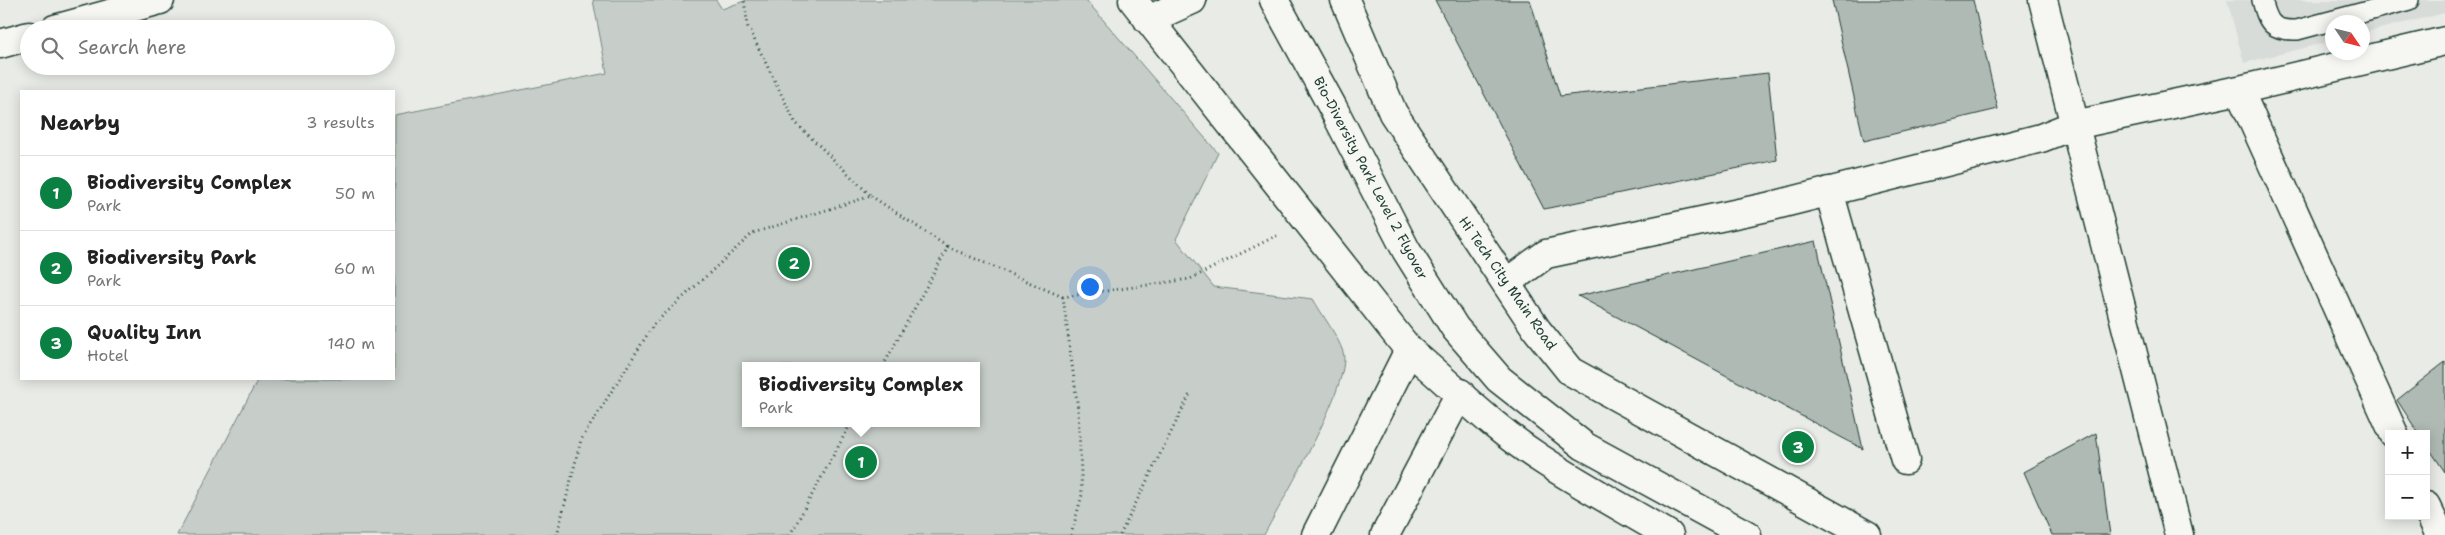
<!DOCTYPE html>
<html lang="en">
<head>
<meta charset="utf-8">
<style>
	:root { --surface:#fff; --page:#f6f6f6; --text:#222; --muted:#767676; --line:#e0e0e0; --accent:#0b8043 }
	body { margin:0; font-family:"Shantell Sans",sans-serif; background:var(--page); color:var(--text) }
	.controls { position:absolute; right:15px; bottom:15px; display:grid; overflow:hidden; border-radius:0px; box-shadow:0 2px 12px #0003 }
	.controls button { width:45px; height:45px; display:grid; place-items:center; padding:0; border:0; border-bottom:1px solid var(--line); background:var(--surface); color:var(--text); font:25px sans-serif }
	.compass { position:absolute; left:2325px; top:15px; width:45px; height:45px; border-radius:50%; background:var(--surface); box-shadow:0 2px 12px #0003; rotate:125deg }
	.you { position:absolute; left:1089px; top:286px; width:18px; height:18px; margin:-12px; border:4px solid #fff; border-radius:50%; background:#1a73e8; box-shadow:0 0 0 8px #1a73e833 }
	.badge { display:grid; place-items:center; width:32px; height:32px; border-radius:50%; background:var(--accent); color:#fff; font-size:16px; font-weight:700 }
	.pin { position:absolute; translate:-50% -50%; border:2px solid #fff; box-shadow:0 1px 5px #0006 }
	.popup { position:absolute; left:742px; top:362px; width:238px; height:65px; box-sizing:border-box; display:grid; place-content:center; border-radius:0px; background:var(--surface); filter:drop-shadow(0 1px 4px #0005); font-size:16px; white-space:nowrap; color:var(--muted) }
	.popup b { font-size:19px; color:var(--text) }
	.popup::after { content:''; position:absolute; left:50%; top:100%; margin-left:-10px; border:10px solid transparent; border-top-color:var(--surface) }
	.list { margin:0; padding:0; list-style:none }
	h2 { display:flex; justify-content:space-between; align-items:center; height:65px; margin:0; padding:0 20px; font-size:21px }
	h2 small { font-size:16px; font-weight:400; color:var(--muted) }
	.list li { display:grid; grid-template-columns:32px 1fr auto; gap:15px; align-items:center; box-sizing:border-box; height:75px; padding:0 20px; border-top:1px solid var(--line) }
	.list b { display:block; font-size:19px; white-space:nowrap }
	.list p { margin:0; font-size:16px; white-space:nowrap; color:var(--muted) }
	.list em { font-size:16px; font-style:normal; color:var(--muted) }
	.icon { flex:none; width:28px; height:28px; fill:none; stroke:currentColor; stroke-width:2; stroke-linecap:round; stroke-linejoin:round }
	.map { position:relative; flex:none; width:2445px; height:535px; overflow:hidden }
	.search { position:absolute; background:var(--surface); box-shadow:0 2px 12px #0003; left:20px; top:20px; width:375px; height:55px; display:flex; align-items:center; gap:12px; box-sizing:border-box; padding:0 18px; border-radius:28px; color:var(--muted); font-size:19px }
	.panel { position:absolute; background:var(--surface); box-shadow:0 2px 12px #0003; left:20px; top:90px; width:375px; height:290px; border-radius:0px }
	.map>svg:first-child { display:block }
	.built { fill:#d8dcd8 }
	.park { fill:#c7cec9; stroke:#73867e; fill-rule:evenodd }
	.building { fill:#b0bab5; stroke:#1f3d34 }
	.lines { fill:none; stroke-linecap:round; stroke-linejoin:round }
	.lane-casing { stroke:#1f3d34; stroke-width:22 }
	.street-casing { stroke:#1f3d34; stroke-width:31 }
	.secondary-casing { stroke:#1f3d34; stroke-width:31 }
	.primary-casing { stroke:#1f3d34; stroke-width:31 }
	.path { stroke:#1f3d34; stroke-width:3; stroke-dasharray:1 4; stroke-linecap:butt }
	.lane { stroke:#f6f6f2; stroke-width:19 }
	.street { stroke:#f6f6f2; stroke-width:28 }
	.secondary { stroke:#f6f6f2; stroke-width:28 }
	.primary { stroke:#f6f6f2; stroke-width:28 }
	.labels { text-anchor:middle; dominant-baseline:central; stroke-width:5; stroke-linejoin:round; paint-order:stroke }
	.street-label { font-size:14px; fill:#1f3d34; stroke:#f6f6f2 }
</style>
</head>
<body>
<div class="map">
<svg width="2445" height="535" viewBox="0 0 2445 535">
	<rect width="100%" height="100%" fill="#e9ebe7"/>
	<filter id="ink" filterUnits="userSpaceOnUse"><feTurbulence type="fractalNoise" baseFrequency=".02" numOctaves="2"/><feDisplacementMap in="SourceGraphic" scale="10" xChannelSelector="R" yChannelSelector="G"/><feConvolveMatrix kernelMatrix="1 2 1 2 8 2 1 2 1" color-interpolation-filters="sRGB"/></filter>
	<g filter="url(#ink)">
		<path class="built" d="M 2227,0 L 2445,0 L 2445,13 L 2363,33 L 2362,22 L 2332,22 L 2332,41 L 2244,63 Z"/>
		<path class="park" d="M 593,0 L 716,0 L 722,9 L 747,0 L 1086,0 L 1218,153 L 1176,239 L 1214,287 L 1313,299 C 1322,315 1338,336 1343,352 C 1353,382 1281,502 1264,535 L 177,535 L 258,379 L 394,379 L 395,115 L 607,73 ZM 746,366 L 976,366 L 976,423 L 746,423 Z"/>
		<path class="building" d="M 1435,0 L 1530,0 L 1560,96 L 1768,73 L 1777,160 L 1544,209 Z
			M 1832,0 L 1973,0 L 1998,109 L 1864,141 Z
			M 1816,241 L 1863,449 L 1578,296 Z
			M 2445,362 L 2445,472 L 2426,444 L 2426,434 L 2419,434 L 2397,400 Z
			M 2096,433 L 2110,535 L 2052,535 L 2024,472 Z"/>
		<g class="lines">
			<g class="lane-casing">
				<path id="lane" d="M 2262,0 C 2268,23 2272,31 2297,30 L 2409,0"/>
			</g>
			<g class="street-casing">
				<path id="street" d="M 2239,90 L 2394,434
					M 1829,191 L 1905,460
					M 1506,283 L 1546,254 L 1772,206 L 2041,138 L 2074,125 L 2239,90 L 2445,41
					M 2426,506 L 2440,535"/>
			</g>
			<g class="secondary-casing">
				<path id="secondary" d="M 2043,0 L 2179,535
					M 1316,535 L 1409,350
					M 1385,535 L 1460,393"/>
			</g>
			<g class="primary-casing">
				<path id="primary" d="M 1133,0 L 1409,350 C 1453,387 1493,428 1541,459 C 1582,486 1627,510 1669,535
					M 1274,0 L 1333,108 L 1406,250 L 1455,328 L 1499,379 L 1584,446 L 1747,535
					M 1345,0 L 1393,113 L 1537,330 L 1570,371 L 1867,535
					M 1148,20 L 1192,0
					M 55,29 L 160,0
					M 0,44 L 29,36"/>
			</g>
			<path class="path" d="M 871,196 L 948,247
				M 883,366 L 948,247 L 1063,297
				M 557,535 L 581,440 L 654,324 L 753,233 L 871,196 L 795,122 L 748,27 L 744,0
				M 790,535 L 851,423
				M 1071,535 L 1082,495 L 1078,409 L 1063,297 L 1190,279 L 1278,235
				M 1120,535 L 1191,392"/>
			<use href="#lane" class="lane"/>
			<use href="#street" class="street"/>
			<use href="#secondary" class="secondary"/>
			<use href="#primary" class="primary"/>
		</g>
	</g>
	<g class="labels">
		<g class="street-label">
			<text transform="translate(1371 178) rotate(62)">Bio-Diversity Park Level 2 Flyover</text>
			<text transform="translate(1508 283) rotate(55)">Hi Tech City Main Road</text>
		</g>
	</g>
</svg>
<div class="controls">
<button>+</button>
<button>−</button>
</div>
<svg class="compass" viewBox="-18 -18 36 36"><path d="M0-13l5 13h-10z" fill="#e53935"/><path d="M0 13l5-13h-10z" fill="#767676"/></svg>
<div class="you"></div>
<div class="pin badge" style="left:861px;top:462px">1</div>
<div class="popup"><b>Biodiversity Complex</b>Park</div>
<div class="pin badge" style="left:794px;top:263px">2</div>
<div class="pin badge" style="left:1798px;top:447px">3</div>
<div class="search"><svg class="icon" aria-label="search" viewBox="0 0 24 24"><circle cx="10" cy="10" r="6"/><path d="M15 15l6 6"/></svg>Search here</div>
<section class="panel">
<h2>Nearby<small>3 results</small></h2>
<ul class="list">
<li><span class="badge">1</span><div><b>Biodiversity Complex</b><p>Park</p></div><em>50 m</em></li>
<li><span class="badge">2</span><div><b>Biodiversity Park</b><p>Park</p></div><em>60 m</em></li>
<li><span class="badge">3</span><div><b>Quality Inn</b><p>Hotel</p></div><em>140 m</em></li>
</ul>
</section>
</div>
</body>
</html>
